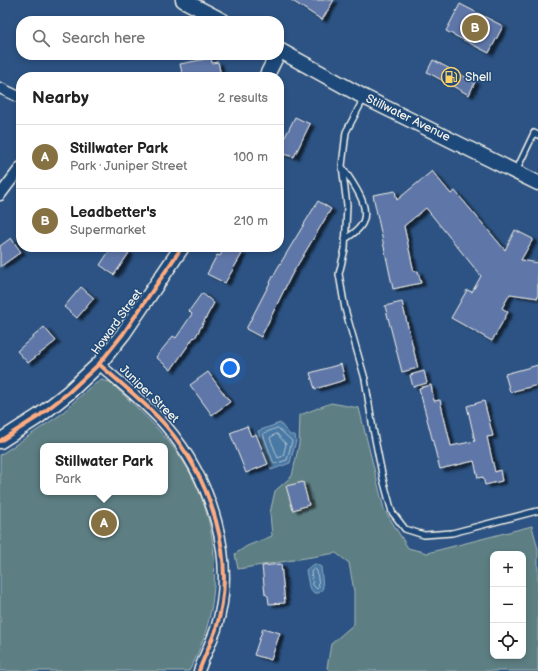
<!DOCTYPE html>
<html lang="en">
<head>
<meta charset="utf-8">
<style>
	:root { --surface:#fff; --page:#f6f6f6; --text:#222; --muted:#767676; --line:#e0e0e0; --accent:#857141 }
	body { margin:0; font-family:"Balsamiq Sans",sans-serif; background:var(--page); color:var(--text) }
	.controls { position:absolute; right:12px; bottom:12px; display:grid; overflow:hidden; border-radius:8px; box-shadow:0 2px 6px #0003 }
	.controls button { width:36px; height:36px; display:grid; place-items:center; padding:0; border:0; border-bottom:1px solid var(--line); background:var(--surface); color:var(--text); font:20px sans-serif }
	.you { position:absolute; left:230px; top:368px; width:14px; height:14px; margin:-10px; border:3px solid #fff; border-radius:50%; background:#1a73e8; box-shadow:0 0 0 6px #1a73e833 }
	.badge { display:grid; place-items:center; width:26px; height:26px; border-radius:50%; background:var(--accent); color:#fff; font-size:13px; font-weight:700 }
	.pin { position:absolute; translate:-50% -50%; border:2px solid #fff; box-shadow:0 1px 4px #0006 }
	.popup { position:absolute; left:40px; top:443px; width:128px; height:52px; box-sizing:border-box; display:grid; place-content:center; border-radius:8px; background:var(--surface); filter:drop-shadow(0 1px 3px #0005); font-size:13px; white-space:nowrap; color:var(--muted) }
	.popup b { font-size:15px; color:var(--text) }
	.popup::after { content:''; position:absolute; left:50%; top:100%; margin-left:-8px; border:8px solid transparent; border-top-color:var(--surface) }
	.list { margin:0; padding:0; list-style:none }
	h2 { display:flex; justify-content:space-between; align-items:center; height:52px; margin:0; padding:0 16px; font-size:17px }
	h2 small { font-size:13px; font-weight:400; color:var(--muted) }
	.list li { display:grid; grid-template-columns:26px 1fr auto; gap:12px; align-items:center; box-sizing:border-box; height:64px; padding:0 16px; border-top:1px solid var(--line) }
	.list b { display:block; font-size:15px; white-space:nowrap }
	.list p { margin:0; font-size:13px; white-space:nowrap; color:var(--muted) }
	.list em { font-size:13px; font-style:normal; color:var(--muted) }
	.icon { flex:none; width:22px; height:22px; fill:none; stroke:currentColor; stroke-width:2; stroke-linecap:round; stroke-linejoin:round }
	.map { position:relative; flex:none; width:538px; height:671px; overflow:hidden }
	.search { position:absolute; background:var(--surface); box-shadow:0 2px 6px #0003; left:16px; top:16px; width:268px; height:44px; display:flex; align-items:center; gap:10px; box-sizing:border-box; padding:0 14px; border-radius:16px; color:var(--muted); font-size:15px }
	.panel { position:absolute; background:var(--surface); box-shadow:0 2px 6px #0003; left:16px; top:72px; width:268px; height:180px; border-radius:16px }
	.map>svg:first-child { display:block }
	.green { fill:#5d7f83; stroke:#a8b8b6; fill-rule:evenodd }
	.water { fill:#4979a5; stroke:#8da9c0 }
	.lines { fill:none; stroke-linecap:round; stroke-linejoin:round }
	.shore { stroke:#b0c1cd; stroke-width:1 }
	.building { fill:#5f77a8; stroke:#f4f1e8; filter:url(#shadow) }
	.lane-casing { stroke:#f4f1e8; stroke-width:8 }
	.street-casing { stroke:#f4f1e8; stroke-width:13 }
	.secondary-casing { stroke:#f4f1e8; stroke-width:17 }
	.lane { stroke:#1f4a7a; stroke-width:5 }
	.street { stroke:#1f4a7a; stroke-width:10 }
	.secondary { stroke:#1f4a7a; stroke-width:14 }
	.cycleway-casing { stroke:#1f4a7a; stroke-width:6 }
	.cycleway { stroke:#ffac80; stroke-width:4 }
	.labels { text-anchor:middle; dominant-baseline:central; stroke-width:3; stroke-linejoin:round; paint-order:stroke }
	.poi-label { font-size:12px; fill:#f4f1e8; stroke:#1f4a7a; text-anchor:start }
	.street-label { font-size:12px; fill:#f4f1e8; stroke:#1f4a7a }
</style>
</head>
<body>
<div class="map">
<svg width="538" height="671" viewBox="0 0 538 671">
	<defs>
		<filter id="shadow"><feDropShadow dx="4.5" dy="2.5" stdDeviation="1" flood-color="#0009"/></filter>
	</defs>
	<rect width="100%" height="100%" fill="#2c5383"/>
	<filter id="ink" filterUnits="userSpaceOnUse"><feTurbulence type="fractalNoise" baseFrequency=".025" numOctaves="2"/><feDisplacementMap in="SourceGraphic" scale="8" xChannelSelector="R" yChannelSelector="G"/><feConvolveMatrix kernelMatrix="1 2 1 2 8 2 1 2 1" color-interpolation-filters="sRGB"/></filter>
	<g filter="url(#ink)">
		<path class="green" d="M 101,380 L 110,382 C 134,405 160,428 179,455 C 223,517 226,605 189,671 L 0,671 L 0,455 L 60,415 L 89,388 ZM 43,446 L 165,446 L 165,492 L 43,492 Z
			M 331,403 L 359,408 L 384,509 L 408,548 L 427,553 L 532,526 L 538,549 L 538,671 L 330,671 L 327,668 L 331,644 L 354,624 L 354,591 L 349,563 L 336,553 L 238,569 L 235,554 L 247,546 L 272,536 L 270,513 L 275,491 L 292,476 L 299,444 L 300,415 ZM 493,554 L 523,554 L 523,656 L 493,656 Z"/>
		<path class="water" d="M 280,423 L 290,435 L 295,435 L 296,441 L 290,463 L 271,470 L 258,431 Z
			M 316,564 L 321,567 L 323,588 L 319,593 L 314,593 L 309,587 L 306,570 L 312,565 Z"/>
		<g class="lines">
			<path class="shore" d="M 278,428 L 292,441 L 287,460 L 274,464 L 263,434 Z
				M 277,434 L 286,444 L 283,456 L 278,458 L 270,438 Z
				M 315,569 L 317,571 L 319,587 L 317,589 L 313,585 L 311,572 Z"/>
		</g>
		<path class="building" d="M 291,0 L 334,0 L 322,20 Z
			M 460,4 L 503,26 L 489,53 L 446,31 Z
			M 211,58 L 212,63 L 218,62 L 221,75 L 213,77 L 183,77 L 180,64 Z
			M 433,60 L 475,82 L 469,95 L 427,72 Z
			M 295,117 L 310,124 L 294,157 L 279,153 L 279,149 Z
			M 432,171 L 451,194 L 455,191 L 505,250 L 515,230 L 533,239 L 521,260 L 538,263 L 538,298 L 510,294 L 502,308 L 508,312 L 492,341 L 451,318 L 467,290 L 472,292 L 481,276 L 426,208 L 404,226 L 414,272 L 418,271 L 421,283 L 393,289 L 373,195 L 395,191 L 397,200 Z
			M 318,201 L 331,209 L 291,276 L 261,337 L 246,329 L 277,269 Z
			M 11,238 L 21,252 L 0,267 L 0,246 Z
			M 112,247 L 121,247 L 129,253 L 114,275 L 100,265 Z
			M 225,247 L 242,254 L 225,283 L 207,274 L 217,255 L 220,256 Z
			M 81,287 L 94,298 L 77,318 L 64,307 Z
			M 202,293 L 214,303 L 195,338 L 194,337 L 171,370 L 156,357 L 173,336 L 176,338 L 192,314 L 189,311 Z
			M 402,302 L 418,368 L 402,372 L 385,306 Z
			M 44,327 L 56,341 L 28,363 L 17,351 Z
			M 341,364 L 345,380 L 315,389 L 310,373 Z
			M 538,365 L 538,385 L 510,392 L 505,374 Z
			M 424,371 L 427,383 L 413,387 L 410,375 Z
			M 208,372 L 230,402 L 212,415 L 190,385 Z
			M 431,385 L 434,401 L 440,400 L 451,446 L 475,441 L 467,406 L 484,401 L 493,436 L 487,437 L 495,472 L 500,470 L 502,481 L 485,485 L 483,477 L 478,478 L 474,461 L 440,469 L 419,388 Z
			M 247,426 L 251,436 L 256,434 L 268,464 L 246,473 L 230,433 Z
			M 303,482 L 309,505 L 293,510 L 286,486 Z
			M 281,564 L 285,603 L 269,604 L 268,596 L 265,594 L 262,566 Z
			M 263,628 L 280,633 L 271,660 L 254,655 Z"/>
		<g class="lines">
			<g class="lane-casing">
				<path id="lane" d="M 364,98 L 346,132 L 342,166 L 347,205 L 345,249 L 339,274 L 345,309 L 365,379 L 373,429 L 383,479 L 392,512 L 405,529 L 424,535 L 452,533 L 537,511
					M 343,168 C 353,184 374,209 360,227 C 356,232 350,236 345,239
					M 516,171 L 534,133 L 538,135"/>
			</g>
			<g class="street-casing">
				<path id="street" d="M 0,88 L 21,98
					M 0,195 L 21,167
					M 99,364 C 120,383 147,404 166,426 C 211,479 238,560 216,629 C 211,643 204,657 199,671"/>
			</g>
			<g class="secondary-casing">
				<path id="secondary" d="M 183,0 L 223,21
					M 279,50 L 364,97 L 538,183
					M 266,77 L 277,55
					M 0,441 L 39,416 L 68,393 L 99,364 L 123,334 L 182,247"/>
			</g>
			<use href="#lane" class="lane"/>
			<use href="#street" class="street"/>
			<use href="#secondary" class="secondary"/>
			<g class="cycleway-casing">
				<path id="cycleway" d="M 99,364 C 120,383 147,404 166,426 C 211,479 238,560 216,629 C 211,643 204,657 199,671
					M 0,441 L 39,416 L 68,393 L 99,364 L 123,334 L 182,247"/>
			</g>
			<use href="#cycleway" class="cycleway"/>
		</g>
	</g>
	<defs>
		<g id="fuel-ring" transform="scale(1)"><circle r="9.5" fill="#1f4a7a" stroke="#ffd166" stroke-width="1.5"/><path d="M-5.5-6h7V0h2V4h1.3V-2.5L3-4.5l.8-.8L6-3V5H2.5V1h-1V6h-7ZM-4.2-4.7v3.2H.2V-4.7Z" fill="#ffd166"/></g>
	</defs>
	<g fill-rule="evenodd">
		<use href="#fuel-ring" x="451" y="77"/>
	</g>
	<g class="labels">
		<g class="poi-label">
			<text x="465" y="77">Shell</text>
		</g>
		<g class="street-label">
			<text transform="translate(408 118) rotate(26)">Stillwater Avenue</text>
			<text transform="translate(117 322) rotate(-54)">Howard Street</text>
			<text transform="translate(149 394) rotate(44)">Juniper Street</text>
		</g>
	</g>
</svg>
<div class="controls">
<button>+</button>
<button>−</button>
<button><svg class="icon" aria-label="locate" viewBox="0 0 24 24"><circle cx="12" cy="12" r="6"/><path d="M12 2v4M12 18v4M2 12h4M18 12h4"/></svg></button>
</div>
<div class="you"></div>
<div class="pin badge" style="left:104px;top:523px">A</div>
<div class="popup"><b>Stillwater Park</b>Park</div>
<div class="pin badge" style="left:475px;top:28px">B</div>
<div class="search"><svg class="icon" aria-label="search" viewBox="0 0 24 24"><circle cx="10" cy="10" r="6"/><path d="M15 15l6 6"/></svg>Search here</div>
<section class="panel">
<h2>Nearby<small>2 results</small></h2>
<ul class="list">
<li><span class="badge">A</span><div><b>Stillwater Park</b><p>Park · Juniper Street</p></div><em>100 m</em></li>
<li><span class="badge">B</span><div><b>Leadbetter's</b><p>Supermarket</p></div><em>210 m</em></li>
</ul>
</section>
</div>
</body>
</html>
